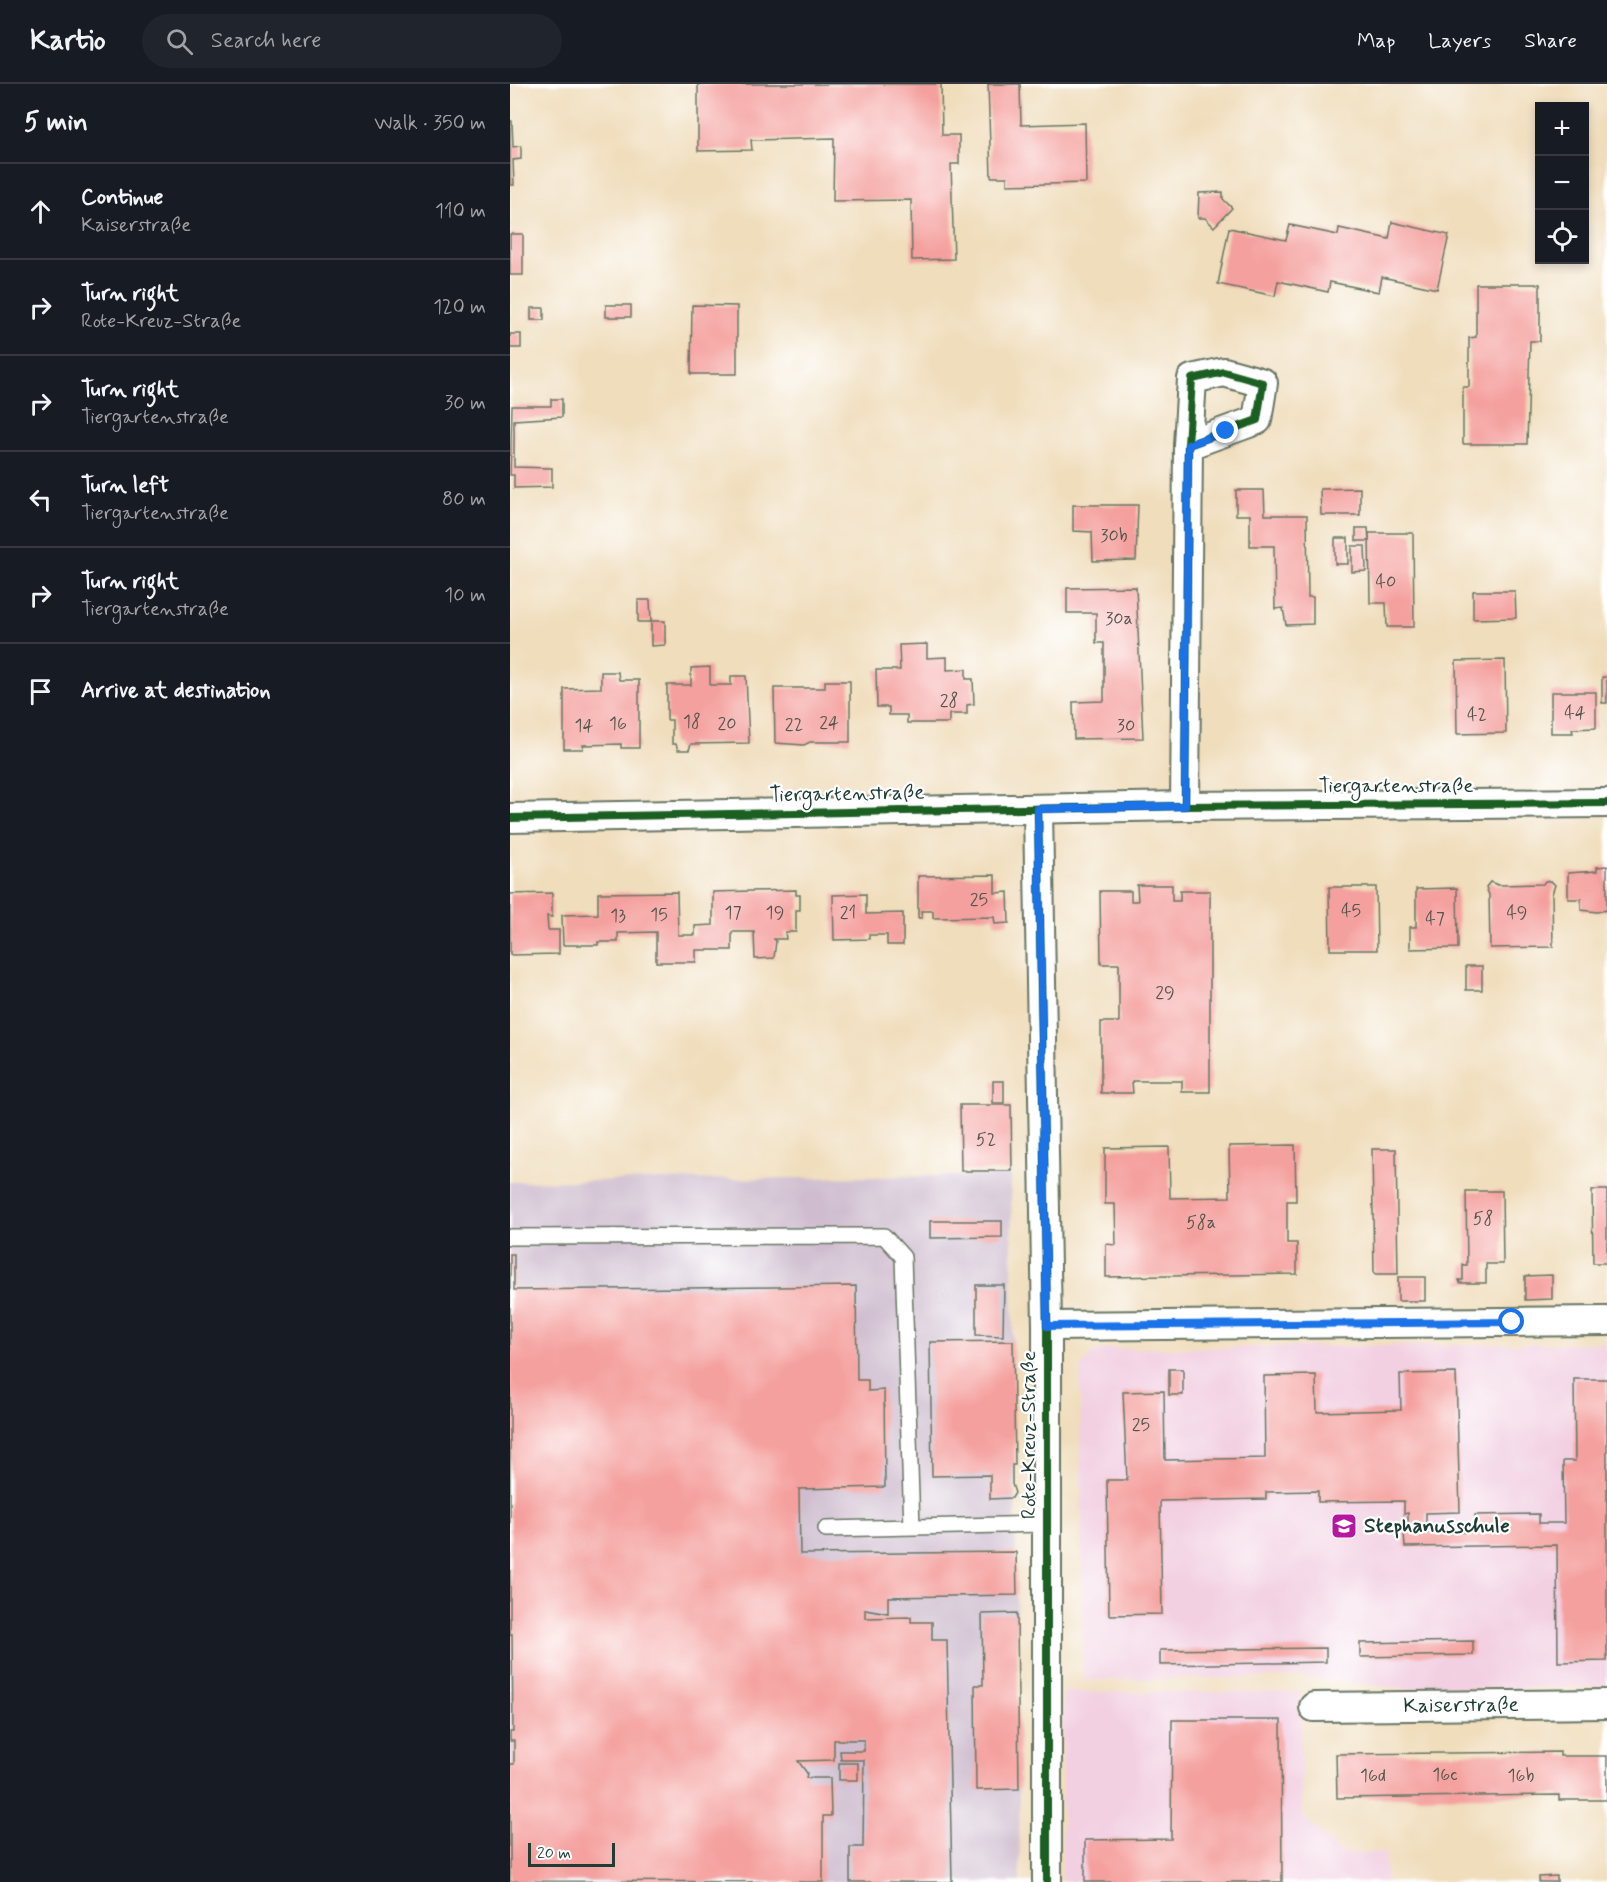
<!DOCTYPE html>
<html lang="en">
<head>
<meta charset="utf-8">
<style>
	:root { --surface:#171b24; --page:#20242c; --text:#f1f3f6; --muted:#9ea1a6; --line:#363941 }
	body { margin:0; font-family:Mynerve,sans-serif; background:var(--page); color:var(--text) }
	.controls { position:absolute; right:18px; top:18px; display:grid; overflow:hidden; border-radius:0px; box-shadow:0 3px 9px #0003 }
	.controls button { width:54px; height:54px; display:grid; place-items:center; padding:0; border:0; border-bottom:2px solid var(--line); background:var(--surface); color:var(--text); font:30px sans-serif }
	.scale { position:absolute; left:18px; bottom:15px; width:87px; box-sizing:border-box; padding-left:6px; border:3px solid #1f3d34; border-top:0; font-size:16px; line-height:21px; white-space:nowrap; color:#1f3d34; -webkit-text-stroke:4px #fff; paint-order:stroke }
	.stop { position:absolute; width:18px; height:18px; margin:-14px; border:4px solid #1a73e8; border-radius:50%; background:#fff }
	.stop.end { background:#1a73e8; border-color:#fff; box-shadow:0 2px 6px #0008 }
	.list { margin:0; padding:0; list-style:none }
	h2 { display:flex; justify-content:space-between; align-items:center; height:78px; margin:0; padding:0 24px; font-size:26px }
	h2 small { font-size:20px; font-weight:400; color:var(--muted) }
	.list li { display:grid; grid-template-columns:39px 1fr auto; gap:18px; align-items:center; box-sizing:border-box; height:96px; padding:0 24px; border-top:2px solid var(--line) }
	.list b { display:block; font-size:22px; white-space:nowrap }
	.list p { margin:0; font-size:20px; white-space:nowrap; color:var(--muted) }
	.list em { font-size:20px; font-style:normal; color:var(--muted) }
	.icon { flex:none; width:33px; height:33px; fill:none; stroke:currentColor; stroke-width:2; stroke-linecap:round; stroke-linejoin:round }
	.map { position:relative; flex:none; width:1097px; height:1798px; overflow:hidden }
	header { display:flex; align-items:center; gap:36px; box-sizing:border-box; height:84px; padding:0 30px; background:var(--surface); border-bottom:2px solid var(--line) }
	header strong { font-size:28px }
	nav { display:flex; gap:33px; margin-inline-start:auto; font-size:21px }
	.search { width:420px; height:54px; background:var(--page); display:flex; align-items:center; gap:15px; box-sizing:border-box; padding:0 21px; border-radius:33px; color:var(--muted); font-size:22px }
	main { display:flex }
	aside { flex:1; background:var(--surface) }
	.map>svg:first-child { display:block }
	.built { fill:#f2cfe1 }
	.industrial { fill:#cfbdcf }
	.building { fill:#f4a09e }
	.lines { fill:none; stroke-linecap:round; stroke-linejoin:round }
	.service-casing { stroke:#687564; stroke-width:18 }
	.minor-casing { stroke:#687564; stroke-width:32 }
	.service { stroke:#fff; stroke-width:15 }
	.minor { stroke:#fff; stroke-width:28 }
	.cycleway-casing { stroke:#fff; stroke-width:11 }
	.cycleway { stroke:#1b5e20; stroke-width:8 }
	.route { stroke:#1a73e8; stroke-width:8 }
	.labels { text-anchor:middle; dominant-baseline:central; stroke-width:4.5; stroke-linejoin:round; paint-order:stroke }
	.number-label { font-size:18px; fill:#54564e }
	.street-label { font-size:21px; fill:#1f3d34; stroke:#fff }
	.poi-label { font-size:21px; font-weight:bold; fill:#1f3d34; stroke:#fff; text-anchor:start }
</style>
</head>
<body>
<header>
<strong>Kartio</strong>
<div class="search"><svg class="icon" aria-label="search" viewBox="0 0 24 24"><circle cx="10" cy="10" r="6"/><path d="M15 15l6 6"/></svg>Search here</div>
<nav><a>Map</a><a>Layers</a><a>Share</a></nav>
</header>
<main>
<aside>
<h2>5 min<small>Walk · 350 m</small></h2>
<ul class="list">
<li><svg class="icon" aria-label="ahead" viewBox="0 0 24 24"><path d="M12 20V5M6 11l6-6 6 6"/></svg><div><b>Continue</b><p>Kaiserstraße</p></div><em>110 m</em></li>
<li><svg class="icon" aria-label="right" viewBox="0 0 24 24"><path d="M7 20v-9h11M14 6l5 5-5 5"/></svg><div><b>Turn right</b><p>Rote-Kreuz-Straße</p></div><em>120 m</em></li>
<li><svg class="icon" aria-label="right" viewBox="0 0 24 24"><path d="M7 20v-9h11M14 6l5 5-5 5"/></svg><div><b>Turn right</b><p>Tiergartenstraße</p></div><em>30 m</em></li>
<li><svg class="icon" aria-label="left" viewBox="0 0 24 24"><path d="M17 20v-9H6M10 6l-5 5 5 5"/></svg><div><b>Turn left</b><p>Tiergartenstraße</p></div><em>80 m</em></li>
<li><svg class="icon" aria-label="right" viewBox="0 0 24 24"><path d="M7 20v-9h11M14 6l5 5-5 5"/></svg><div><b>Turn right</b><p>Tiergartenstraße</p></div><em>10 m</em></li>
<li><svg class="icon" aria-label="arrive" viewBox="0 0 24 24"><path d="M6 21V4h12l-3 4 3 4H6"/></svg><div><b>Arrive at destination</b></div></li>
</ul>
</aside>
<div class="map">
<svg width="1097" height="1798" viewBox="0 0 1097 1798">
	<rect width="100%" height="100%" fill="#fff"/>
	<filter id="ink" filterUnits="userSpaceOnUse"><feTurbulence type="fractalNoise" baseFrequency=".0167" numOctaves="2"/><feDisplacementMap in="SourceGraphic" scale="12" xChannelSelector="R" yChannelSelector="G"/><feConvolveMatrix kernelMatrix="1 2 1 2 8 2 1 2 1" color-interpolation-filters="sRGB"/></filter>
	<filter id="wash" filterUnits="userSpaceOnUse"><feTurbulence type="fractalNoise" baseFrequency=".008" numOctaves="4" result="noise"/><feDisplacementMap in="SourceGraphic" scale="24" xChannelSelector="R" yChannelSelector="G"/><feGaussianBlur stdDeviation="1.35" result="paint"/><feColorMatrix in="noise" values="0 0 0 0 0 0 0 0 0 0 0 0 0 0 0 0 0 1.4 0 .05"/><feComposite in="paint" operator="in"/></filter>
	<g filter="url(#wash)">
		<rect width="100%" height="100%" fill="#f0ddbc"/>
		<path class="built" d="M 1097,1259 L 1097,1603 L 896,1605 L 790,1593 L 573,1596 L 570,1292 L 571,1283 L 581,1270 L 596,1265 Z
			M 553,1608 L 791,1608 L 792,1731 L 830,1769 L 875,1769 L 876,1798 L 552,1798 Z"/>
		<path class="industrial" d="M 501,1091 L 510,1798 L 0,1798 L 0,1098 Z"/>
		<g id="blocks">
			<path class="building" d="M 188,0 L 431,0 L 432,51 L 449,51 L 449,80 L 441,80 L 444,175 L 402,176 L 401,116 L 323,117 L 324,54 L 241,56 L 242,66 L 188,67 Z
				M 478,0 L 510,0 L 511,41 L 575,39 L 576,99 L 497,101 L 497,93 L 481,93 Z
				M 0,37 L 2,37 L 3,63 L 11,62 L 11,75 L 3,76 L 4,101 L 0,101 Z
				M 713,108 L 713,115 L 722,124 L 704,143 L 695,134 L 688,134 L 689,109 Z
				M 882,138 L 939,151 L 927,205 L 872,193 L 869,208 L 820,198 L 818,208 L 768,197 L 765,212 L 708,200 L 719,144 L 776,156 L 780,141 L 828,151 L 829,144 L 879,155 Z
				M 0,150 L 13,150 L 13,191 L 0,191 Z
				M 966,200 L 1030,200 L 1030,257 L 1020,257 L 1017,360 L 953,360 L 953,303 L 959,303 L 959,254 L 966,253 Z
				M 96,221 L 121,221 L 121,233 L 96,233 Z
				M 182,221 L 227,222 L 227,290 L 181,290 Z
				M 21,224 L 34,224 L 34,236 L 21,236 Z
				M 0,250 L 11,250 L 11,264 L 0,264 Z
				M 41,315 L 52,315 L 52,333 L 4,336 L 4,383 L 42,384 L 42,403 L 4,404 L 4,391 L 0,391 L 2,322 L 41,322 Z
				M 850,404 L 850,431 L 811,431 L 810,405 Z
				M 726,406 L 754,406 L 755,431 L 797,431 L 798,513 L 803,513 L 803,540 L 776,541 L 773,524 L 765,525 L 764,462 L 740,462 L 740,431 L 726,431 Z
				M 563,421 L 628,421 L 626,476 L 583,477 L 582,448 L 563,447 Z
				M 846,444 L 858,444 L 859,457 L 846,457 Z
				M 859,449 L 903,449 L 904,543 L 877,543 L 876,519 L 860,519 Z
				M 825,454 L 838,454 L 838,480 L 825,480 Z
				M 842,462 L 855,462 L 856,487 L 842,488 Z
				M 626,503 L 633,654 L 564,655 L 563,618 L 594,617 L 594,559 L 586,559 L 586,529 L 557,529 L 557,504 Z
				M 963,507 L 1005,507 L 1006,534 L 963,535 Z
				M 128,516 L 140,516 L 141,537 L 155,537 L 155,561 L 141,562 L 141,538 L 128,538 Z
				M 417,560 L 417,574 L 437,573 L 437,586 L 456,585 L 456,595 L 463,595 L 464,620 L 457,621 L 457,630 L 439,630 L 439,639 L 397,639 L 397,631 L 379,631 L 379,623 L 367,623 L 366,586 L 390,586 L 389,561 Z
				M 995,576 L 996,649 L 947,650 L 946,577 Z
				M 200,583 L 200,601 L 221,601 L 221,592 L 236,592 L 239,659 L 181,660 L 179,666 L 168,666 L 166,660 L 162,660 L 162,636 L 157,636 L 157,601 L 181,601 L 181,584 Z
				M 91,588 L 108,588 L 109,596 L 129,596 L 129,664 L 111,664 L 111,660 L 73,661 L 73,665 L 54,665 L 54,605 L 91,604 Z
				M 1092,593 L 1097,593 L 1097,619 L 1092,619 Z
				M 315,597 L 340,597 L 340,658 L 300,658 L 294,661 L 265,659 L 264,604 L 315,604 Z
				M 1041,608 L 1086,608 L 1086,644 L 1062,645 L 1063,649 L 1041,649 Z
				M 1097,782 L 1097,826 L 1087,828 L 1071,826 L 1071,815 L 1058,815 L 1058,789 L 1087,787 L 1087,783 Z
				M 485,791 L 485,809 L 498,808 L 499,839 L 485,840 L 484,833 L 423,834 L 423,827 L 411,827 L 412,834 L 408,834 L 408,792 Z
				M 1035,797 L 1041,797 L 1045,801 L 1042,810 L 1043,863 L 980,864 L 979,811 L 976,803 L 980,798 L 988,801 L 1033,800 Z
				M 627,801 L 662,801 L 662,817 L 670,817 L 670,807 L 700,807 L 700,1008 L 672,1008 L 672,997 L 622,997 L 623,1009 L 591,1009 L 591,938 L 609,938 L 609,880 L 591,880 L 590,807 L 621,807 L 621,817 L 628,817 Z
				M 819,803 L 866,803 L 867,866 L 820,866 Z
				M 947,804 L 948,864 L 900,865 L 900,843 L 906,843 L 906,805 Z
				M 286,806 L 286,811 L 290,811 L 290,826 L 286,826 L 286,848 L 275,848 L 276,855 L 264,855 L 266,857 L 264,874 L 245,875 L 244,848 L 222,848 L 222,866 L 186,866 L 186,878 L 146,878 L 146,848 L 108,849 L 108,858 L 88,858 L 88,861 L 53,861 L 52,831 L 88,830 L 88,809 L 167,808 L 168,851 L 185,851 L 185,842 L 203,841 L 203,808 Z
				M 42,809 L 42,833 L 37,832 L 38,846 L 49,846 L 49,870 L 0,871 L 0,810 Z
				M 356,810 L 356,830 L 393,829 L 393,861 L 377,861 L 377,851 L 359,851 L 359,855 L 324,856 L 323,811 Z
				M 956,882 L 972,882 L 972,906 L 956,906 Z
				M 483,997 L 494,997 L 494,1019 L 483,1019 Z
				M 450,1021 L 501,1021 L 502,1087 L 451,1087 Z
				M 785,1061 L 786,1117 L 777,1117 L 777,1159 L 787,1159 L 787,1190 L 596,1193 L 596,1160 L 606,1161 L 605,1120 L 595,1120 L 595,1064 L 659,1063 L 660,1114 L 720,1113 L 719,1062 Z
				M 862,1065 L 886,1065 L 888,1190 L 864,1190 Z
				M 1082,1106 L 1097,1106 L 1097,1179 L 1083,1179 Z
				M 956,1107 L 992,1107 L 993,1180 L 976,1180 L 976,1199 L 950,1199 L 949,1196 L 953,1196 L 953,1181 L 957,1181 Z
				M 420,1137 L 492,1137 L 492,1153 L 420,1154 Z
				M 0,1170 L 4,1170 L 4,1206 L 346,1202 L 347,1296 L 358,1296 L 358,1307 L 374,1306 L 375,1403 L 289,1405 L 290,1470 L 506,1468 L 507,1511 L 378,1513 L 378,1529 L 355,1525 L 355,1534 L 401,1533 L 401,1538 L 422,1538 L 422,1556 L 437,1556 L 442,1798 L 340,1798 L 340,1763 L 353,1763 L 354,1676 L 331,1676 L 330,1667 L 354,1667 L 354,1656 L 324,1656 L 324,1676 L 288,1677 L 297,1689 L 296,1694 L 320,1694 L 321,1732 L 313,1732 L 313,1798 L 0,1797 L 0,1680 L 4,1680 L 4,1657 L 0,1657 L 0,1648 L 3,1648 L 2,1550 L 0,1551 Z
				M 1042,1191 L 1042,1215 L 1015,1216 L 1015,1192 Z
				M 888,1193 L 915,1193 L 915,1217 L 888,1217 Z
				M 466,1201 L 494,1201 L 493,1252 L 466,1251 Z
				M 503,1257 L 505,1381 L 502,1381 L 502,1400 L 505,1409 L 502,1414 L 480,1415 L 480,1391 L 422,1392 L 420,1258 Z
				M 659,1285 L 673,1285 L 673,1311 L 659,1311 Z
				M 946,1289 L 950,1428 L 916,1429 L 916,1449 L 966,1448 L 965,1431 L 1029,1430 L 1029,1439 L 1054,1439 L 1053,1377 L 1065,1377 L 1064,1295 L 1097,1295 L 1097,1577 L 1048,1578 L 1047,1461 L 895,1463 L 894,1449 L 898,1449 L 898,1429 L 894,1430 L 894,1417 L 808,1418 L 808,1407 L 756,1408 L 756,1415 L 650,1417 L 652,1530 L 599,1531 L 597,1396 L 617,1396 L 613,1308 L 654,1307 L 655,1376 L 755,1374 L 754,1292 L 806,1291 L 807,1328 L 891,1326 L 890,1290 Z
				M 507,1529 L 509,1705 L 466,1706 L 465,1601 L 473,1601 L 472,1530 Z
				M 963,1557 L 963,1571 L 850,1573 L 850,1559 Z
				M 816,1564 L 816,1578 L 650,1581 L 650,1566 Z
				M 662,1636 L 771,1636 L 772,1798 L 575,1798 L 575,1756 L 661,1755 Z
				M 1050,1668 L 1050,1672 L 1097,1672 L 1097,1716 L 1049,1716 L 1049,1711 L 827,1714 L 826,1670 Z
				M 329,1679 L 348,1679 L 348,1696 L 329,1696 Z
				M 1047,1792 L 1047,1798 L 1029,1798 L 1029,1793 Z"/>
		</g>
	</g>
	<g filter="url(#ink)">
		<use href="#blocks" fill-opacity="0" stroke="#687564" stroke-width="1.5"/>
		<g class="lines">
			<g class="service-casing">
				<path id="service" d="M 0,1153 L 374,1152 L 393,1173 L 402,1443
					M 316,1445 L 537,1440"/>
			</g>
			<g class="minor-casing">
				<g id="minor">
					<path d="M 675,722 L 678,361 L 747,336 L 753,299 L 714,288 L 682,295 L 678,361"/>
					<path d="M 528,725 L 537,1242 L 537,1798"/>
					<path d="M 0,734 L 675,722 L 1097,719"/>
					<path d="M 537,1242 L 1097,1237"/>
					<path id="s1" d="M 804,1623 L 1097,1620"/>
				</g>
			</g>
			<use href="#service" class="service"/>
			<use href="#minor" class="minor"/>
			<g class="cycleway-casing">
				<path id="cycleway" d="M 675,722 L 678,361 L 747,336 L 753,299 L 714,288 L 682,295 L 678,361
					M 528,725 L 537,1242 L 537,1798
					M 0,734 L 675,722 L 1097,719"/>
			</g>
			<use href="#cycleway" class="cycleway"/>
		</g>
	</g>
	<g class="lines" filter="url(#ink)">
		<path class="route" d="M 716,347 L 678,361 L 675,722 L 528,725 L 537,1242 L 1002,1238"/>
	</g>
	<defs>
		<g id="school-square" transform="scale(1.35)"><rect x="-9" y="-9" width="18" height="18" rx="4" fill="#b5179e" stroke="#fff"/><path d="M0-5L7-2L0 1L-7-2ZM-4 1L0 2.5L4 1V4Q0 6-4 4Z" fill="#fff"/></g>
	</defs>
	<g fill-rule="evenodd">
		<use href="#school-square" x="834" y="1442"/>
	</g>
	<g class="labels">
		<g class="number-label">
			<text x="604" y="452">30b</text>
			<text x="876" y="498">40</text>
			<text x="609" y="535">30a</text>
			<text x="439" y="617">28</text>
			<text x="1065" y="629">44</text>
			<text x="967" y="631">42</text>
			<text x="182" y="638">18</text>
			<text x="319" y="639">24</text>
			<text x="108" y="640">16</text>
			<text x="217" y="640">20</text>
			<text x="284" y="641">22</text>
			<text x="74" y="642">14</text>
			<text x="616" y="642">30</text>
			<text x="469" y="816">25</text>
			<text x="841" y="827">45</text>
			<text x="223" y="829">17</text>
			<text x="265" y="829">19</text>
			<text x="338" y="829">21</text>
			<text x="1007" y="829">49</text>
			<text x="149" y="831">15</text>
			<text x="108" y="832">13</text>
			<text x="925" y="835">47</text>
			<text x="655" y="909">29</text>
			<text x="476" y="1056">52</text>
			<text x="973" y="1135">58</text>
			<text x="691" y="1139">58a</text>
			<text x="631" y="1341">25</text>
			<text x="935" y="1691">16c</text>
			<text x="863" y="1692">16d</text>
			<text x="1011" y="1692">16b</text>
		</g>
		<g class="street-label">
			<text x="886" y="702">Tiergartenstraße</text>
			<text transform="translate(337 710) rotate(-1)">Tiergartenstraße</text>
			<text transform="translate(519 1351) rotate(-90)">Rote-Kreuz-Straße</text>
			<text stroke="none"><textPath href="#s1" startOffset="147">Kaiserstraße</textPath></text>
		</g>
		<g class="poi-label">
			<text x="854" y="1442">Stephanusschule</text>
		</g>
	</g>
</svg>
<div class="controls">
<button>+</button>
<button>−</button>
<button><svg class="icon" aria-label="locate" viewBox="0 0 24 24"><circle cx="12" cy="12" r="6"/><path d="M12 2v4M12 18v4M2 12h4M18 12h4"/></svg></button>
</div>
<div class="scale">20 m</div>
<div class="stop" style="left:1002px;top:1238px"></div>
<div class="stop end" style="left:716px;top:347px"></div>
</div>
</main>
</body>
</html>
